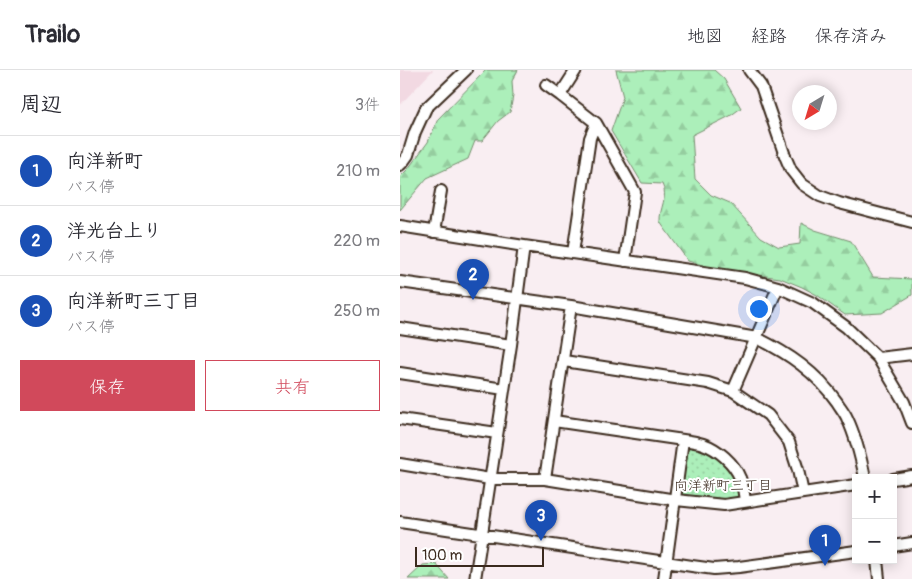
<!DOCTYPE html>
<html lang="ja">
<head>
<meta charset="utf-8">
<style>
	:root { --surface:#fff; --page:#f2f2f3; --text:#2b2b33; --muted:#7c7c81; --line:#e1e1e2; --accent:#d1495b }
	body { margin:0; font-family:Pangolin,"Klee One",sans-serif; background:var(--page); color:var(--text) }
	.controls { position:absolute; right:15px; bottom:15px; display:grid; overflow:hidden; border-radius:0px; box-shadow:0 2px 12px #0003 }
	.controls button { width:45px; height:45px; display:grid; place-items:center; padding:0; border:0; border-bottom:1px solid var(--line); background:var(--surface); color:var(--text); font:25px sans-serif }
	.compass { position:absolute; left:392px; top:15px; width:45px; height:45px; border-radius:50%; background:var(--surface); box-shadow:0 2px 12px #0003; rotate:218deg }
	.scale { position:absolute; left:15px; bottom:12px; width:129px; box-sizing:border-box; padding-left:5px; border:2px solid #3b2a1e; border-top:0; font-size:14px; line-height:18px; white-space:nowrap; color:#3b2a1e; -webkit-text-stroke:4px #fff; paint-order:stroke }
	.you { position:absolute; left:358px; top:238px; width:18px; height:18px; margin:-12px; border:4px solid #fff; border-radius:50%; background:#1a73e8; box-shadow:0 0 0 8px #1a73e833 }
	.badge { display:grid; place-items:center; width:32px; height:32px; border-radius:50%; background:var(--accent); color:#fff; font-size:16px; font-weight:700 }
	.pin { position:absolute; translate:-50% -41px; filter:drop-shadow(0 1px 2px #0008) }
	.pin::after { content:''; position:absolute; top:26px; width:18px; height:15px; background:inherit; clip-path:polygon(0 0,100% 0,50% 100%) }
	.list { margin:0; padding:0; list-style:none }
	h2 { display:flex; justify-content:space-between; align-items:center; height:65px; margin:0; padding:0 20px; font-size:21px }
	h2 small { font-size:16px; font-weight:400; color:var(--muted) }
	.list li { display:grid; grid-template-columns:32px 1fr auto; gap:15px; align-items:center; box-sizing:border-box; height:70px; padding:0 20px; border-top:1px solid var(--line) }
	.list b { display:block; font-size:19px; white-space:nowrap }
	.list p { margin:0; font-size:16px; white-space:nowrap; color:var(--muted) }
	.list em { font-size:16px; font-style:normal; color:var(--muted) }
	.actions { display:flex; gap:10px; padding:15px 20px }
	.actions a { flex:1; padding:11px 0; border:1px solid var(--accent); border-radius:0px; text-align:center; font-size:18px; color:var(--accent) }
	.actions .main { background:var(--accent); color:#fff }
	.map { position:relative; flex:none; width:512px; height:509px; overflow:hidden }
	header { display:flex; align-items:center; gap:30px; box-sizing:border-box; height:70px; padding:0 25px; background:var(--surface); border-bottom:1px solid var(--line) }
	header strong { font-size:24px }
	nav { display:flex; gap:28px; margin-inline-start:auto; font-size:18px }
	main { display:flex }
	aside { flex:1; background:var(--surface) }
	.map>svg:first-child { display:block }
	.built { fill:#f2d9e2 }
	.forest { fill:url(#forest-firs); stroke:#748c6c }
	.park { fill:url(#park-dots); stroke:#748c6c }
	.lines { fill:none; stroke-linecap:round; stroke-linejoin:round }
	.minor-casing { stroke:#3b2a1e; stroke-width:14 }
	.minor { stroke:#fff; stroke-width:10 }
	.labels { text-anchor:middle; dominant-baseline:central; stroke-width:4; stroke-linejoin:round; paint-order:stroke }
	.neighbourhood-label { font-size:14px; fill:#3b2a1e; stroke:#fff }
</style>
</head>
<body>
<header>
<strong>Trailo</strong>
<nav><a>地図</a><a>経路</a><a>保存済み</a></nav>
</header>
<main>
<aside>
<h2>周辺<small>3件</small></h2>
<ul class="list">
<li><span class="badge" style="background:#1a4fb4">1</span><div><b>向洋新町</b><p>バス停</p></div><em>210 m</em></li>
<li><span class="badge" style="background:#1a4fb4">2</span><div><b>洋光台上り</b><p>バス停</p></div><em>220 m</em></li>
<li><span class="badge" style="background:#1a4fb4">3</span><div><b>向洋新町三丁目</b><p>バス停</p></div><em>250 m</em></li>
</ul>
<div class="actions"><a class="main">保存</a><a>共有</a></div>
</aside>
<div class="map">
<svg width="512" height="509" viewBox="0 0 512 509">
	<defs>
		<pattern id="forest-firs" width="22" height="20" patternUnits="userSpaceOnUse" patternTransform="scale(1.25)"><rect width="22" height="20" fill="#acefba"/><path d="M5 1l3.5 6h-7zM16 11l3.5 6h-7z" fill="#95cd9f"/></pattern>
		<pattern id="park-dots" width="8" height="8" patternUnits="userSpaceOnUse" patternTransform="scale(1.25)"><rect width="8" height="8" fill="#acefba"/><path d="M2 2h.1M6 6h.1" fill="none" stroke="#95cd9f" stroke-width="1.8" stroke-linecap="round"/></pattern>
	</defs>
	<rect width="100%" height="100%" fill="#f9eef2"/>
	<filter id="ink" filterUnits="userSpaceOnUse"><feTurbulence type="fractalNoise" baseFrequency=".02" numOctaves="2"/><feDisplacementMap in="SourceGraphic" scale="10" xChannelSelector="R" yChannelSelector="G"/><feConvolveMatrix kernelMatrix="1 2 1 2 8 2 1 2 1" color-interpolation-filters="sRGB"/></filter>
	<g filter="url(#ink)">
		<path class="built" d="M 0,0 L 33,0 L 0,35 Z"/>
		<path class="forest" d="M 86,0 L 118,0 L 112,11 L 113,26 L 110,42 L 98,51 L 82,71 L 75,71 L 68,89 L 27,108 L 0,140 L 0,107 L 8,99 L 28,72 L 38,49 Z
			M 216,0 L 314,0 L 324,9 L 341,38 L 330,46 L 292,65 L 295,109 L 311,125 L 330,133 L 361,167 L 379,177 L 400,174 L 401,153 L 415,160 L 451,171 L 473,207 L 512,209 L 512,225 L 482,243 L 445,245 L 417,225 L 402,217 L 380,208 L 317,199 L 288,191 L 260,152 C 259,138 269,127 262,114 L 242,113 L 211,61 L 223,27 Z
			M 36,494 L 49,509 L 8,509 L 23,495 Z"/>
		<path class="park" d="M 291,376 C 299,378 307,380 314,384 C 326,391 345,414 337,429 L 318,432 L 282,427 L 280,424 L 287,380 Z"/>
		<g class="lines">
			<g class="minor-casing">
				<path id="minor" d="M 349,0 L 361,16 L 385,86 L 391,100 L 402,114 L 420,126 L 439,133 L 512,152
					M 146,15 L 160,25 L 196,53 L 235,122 L 225,191
					M 160,25 L 176,0
					M 0,95 L 3,92 L 8,85 L 15,62 L 26,38 L 66,0
					M 0,156 L 124,176 L 345,208 L 378,217 L 413,233 L 446,257 L 478,288 L 504,332 L 512,353
					M 34,162 L 41,121
					M 173,183 L 190,68 L 196,53
					M 0,212 L 171,236 L 357,268 C 389,284 416,302 437,332 C 440,337 445,343 447,348 C 456,367 461,388 465,408
					M 0,258 L 111,275
					M 478,288 L 512,284
					M 164,291 L 308,313 L 333,321 L 368,345 L 389,372 L 398,400 L 403,423
					M 0,303 L 104,319
					M 333,321 L 378,217
					M 0,349 L 97,363
					M 154,351 L 283,370 C 290,371 297,372 303,374 C 318,379 334,393 340,408 C 343,415 344,423 345,431
					M 0,394 L 90,409 L 145,409 L 276,430 L 324,435 L 456,415
					M 145,409 L 171,236
					M 493,409 L 512,406
					M 0,452 L 292,496 L 314,499 L 339,497 L 456,481
					M 493,476 L 512,473
					M 477,490 L 479,509
					M 75,509 L 111,275 L 124,176
					M 264,509 L 283,370"/>
			</g>
			<use href="#minor" class="minor"/>
		</g>
	</g>
	<g class="labels">
		<g class="neighbourhood-label">
			<text x="323" y="415">向洋新町三丁目</text>
		</g>
	</g>
</svg>
<div class="controls">
<button>+</button>
<button>−</button>
</div>
<svg class="compass" viewBox="-18 -18 36 36"><path d="M0-13l5 13h-10z" fill="#e53935"/><path d="M0 13l5-13h-10z" fill="#7c7c81"/></svg>
<div class="scale">100 m</div>
<div class="you"></div>
<div class="pin badge" style="left:425px;top:496px;background:#1a4fb4">1</div>
<div class="pin badge" style="left:73px;top:230px;background:#1a4fb4">2</div>
<div class="pin badge" style="left:141px;top:471px;background:#1a4fb4">3</div>
</div>
</main>
</body>
</html>
